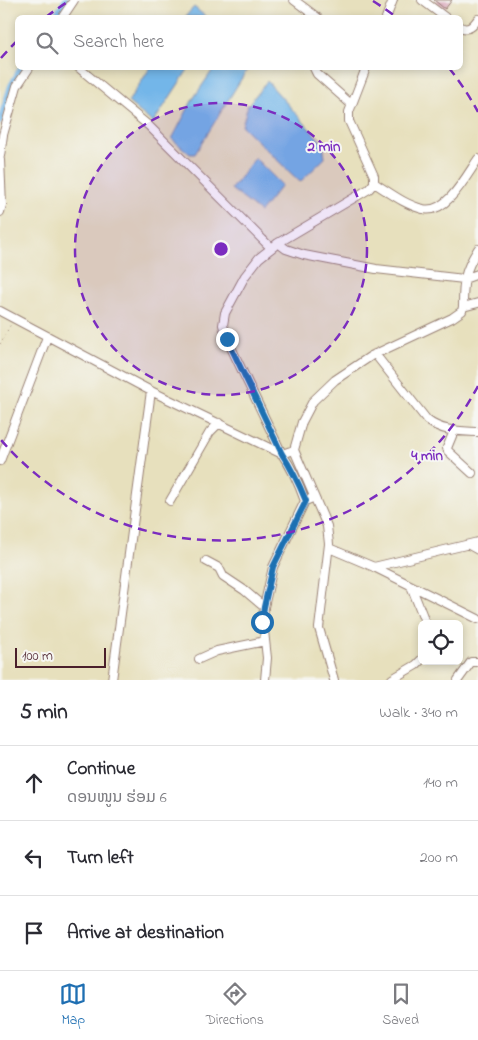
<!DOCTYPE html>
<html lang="en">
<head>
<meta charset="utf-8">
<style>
	:root { --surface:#fff; --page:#f7f7f7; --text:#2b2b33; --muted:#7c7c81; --line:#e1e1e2; --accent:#1f6fb2 }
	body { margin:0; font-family:"Indie Flower","Noto Sans Lao",sans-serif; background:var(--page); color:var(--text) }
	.controls { position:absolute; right:15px; bottom:15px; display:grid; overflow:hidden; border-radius:8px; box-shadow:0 2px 8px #0003 }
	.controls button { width:45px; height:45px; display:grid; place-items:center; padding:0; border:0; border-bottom:1px solid var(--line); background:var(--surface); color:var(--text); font:25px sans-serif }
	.scale { position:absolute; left:15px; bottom:12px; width:91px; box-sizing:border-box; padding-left:5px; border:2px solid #4a1f2b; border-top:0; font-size:14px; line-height:18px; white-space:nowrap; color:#4a1f2b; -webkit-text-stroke:4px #f6f6f2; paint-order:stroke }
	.stop { position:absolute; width:15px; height:15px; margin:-11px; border:4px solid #1f6fb2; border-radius:50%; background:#fff }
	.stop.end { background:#1f6fb2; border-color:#fff; box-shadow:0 1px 5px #0008 }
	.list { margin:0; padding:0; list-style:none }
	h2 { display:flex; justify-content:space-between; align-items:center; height:65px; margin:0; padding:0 20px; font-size:21px }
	h2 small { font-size:16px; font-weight:400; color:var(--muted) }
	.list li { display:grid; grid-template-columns:32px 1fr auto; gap:15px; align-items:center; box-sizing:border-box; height:75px; padding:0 20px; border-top:1px solid var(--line) }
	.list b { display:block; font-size:19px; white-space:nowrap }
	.list p { margin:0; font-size:16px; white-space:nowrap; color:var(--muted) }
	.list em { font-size:16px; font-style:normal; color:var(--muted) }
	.icon { flex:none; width:28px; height:28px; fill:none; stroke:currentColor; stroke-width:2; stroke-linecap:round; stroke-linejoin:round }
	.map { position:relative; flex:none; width:478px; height:680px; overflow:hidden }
	.search { position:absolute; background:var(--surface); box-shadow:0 2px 8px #0003; left:15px; right:15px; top:15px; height:55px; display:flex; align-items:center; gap:12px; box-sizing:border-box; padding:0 18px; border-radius:8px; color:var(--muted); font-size:19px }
	.sheet { height:290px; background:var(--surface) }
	nav { display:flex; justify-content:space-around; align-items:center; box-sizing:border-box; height:70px; border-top:1px solid var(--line); background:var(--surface); font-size:14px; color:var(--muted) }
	nav a { display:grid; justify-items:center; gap:2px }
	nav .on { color:var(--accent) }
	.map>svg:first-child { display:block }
	.water { fill:#73b6e9; stroke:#5e6a8a }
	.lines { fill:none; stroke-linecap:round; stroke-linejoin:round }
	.canal { stroke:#73b6e9; stroke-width:6 }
	.building { fill:#d59db4 }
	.minor-casing { stroke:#988074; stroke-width:10 }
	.path { stroke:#988074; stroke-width:1; stroke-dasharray:1 4; stroke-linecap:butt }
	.minor { stroke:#fff; stroke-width:8 }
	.route { stroke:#1f6fb2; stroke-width:6 }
	.ring { fill:none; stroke:#7b2cbf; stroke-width:2.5; stroke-dasharray:9 6 }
	.centre { fill:#7b2cbf; stroke:#f6f6f2; stroke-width:2.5 }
	.ring-label { font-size:15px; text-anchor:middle; font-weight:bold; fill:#7b2cbf; stroke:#f6f6f2; stroke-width:4; stroke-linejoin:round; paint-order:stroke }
</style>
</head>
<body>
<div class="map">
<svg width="478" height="680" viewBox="0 0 478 680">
	<rect width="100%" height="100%" fill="#f6f6f2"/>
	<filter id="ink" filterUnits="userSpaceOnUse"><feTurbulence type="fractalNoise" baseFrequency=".02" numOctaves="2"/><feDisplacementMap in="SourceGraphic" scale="10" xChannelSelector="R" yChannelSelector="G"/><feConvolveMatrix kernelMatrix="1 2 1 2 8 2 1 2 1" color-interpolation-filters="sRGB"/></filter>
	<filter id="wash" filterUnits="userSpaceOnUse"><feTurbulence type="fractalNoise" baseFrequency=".0096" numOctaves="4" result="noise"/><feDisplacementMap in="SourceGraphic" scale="20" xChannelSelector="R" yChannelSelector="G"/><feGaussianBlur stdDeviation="1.12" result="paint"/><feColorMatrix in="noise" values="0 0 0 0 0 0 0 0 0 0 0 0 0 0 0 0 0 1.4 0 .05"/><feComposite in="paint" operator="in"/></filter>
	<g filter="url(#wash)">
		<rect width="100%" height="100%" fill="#e7e0bd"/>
		<path class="water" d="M 194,7 L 206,17 L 185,17 Z
			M 150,68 L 189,68 L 153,123 L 128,102 Z
			M 214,68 L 248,68 L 195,154 L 190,154 L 172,139 L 193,99 Z
			M 267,81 L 323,144 L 325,158 L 300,182 L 242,126 L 248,105 Z
			M 255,158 L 282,185 L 260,212 L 231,189 Z"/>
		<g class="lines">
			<path class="canal" d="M 54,18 L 66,0
				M 0,121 L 11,86 L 21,68"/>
		</g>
		<g id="blocks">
			<path class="building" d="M 434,0 L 452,0 L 445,9 Z"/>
		</g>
	</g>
	<g filter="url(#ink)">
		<use href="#blocks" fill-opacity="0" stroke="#988074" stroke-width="1"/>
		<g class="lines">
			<g class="minor-casing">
				<path id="minor" d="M 294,0 L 318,18
					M 422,0 L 446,18
					M 62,18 L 74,0
					M 386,18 L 393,0
					M 460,27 C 469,31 473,26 478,19
					M 79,68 L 149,126 L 271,248
					M 314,68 L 317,74 L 352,105
					M 0,156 L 3,135 L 17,86 L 29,68
					M 0,160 L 2,205 L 0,212
					M 374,183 C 389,192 405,205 423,209 C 446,215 467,175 478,159
					M 278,243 L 286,249 L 304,255 L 376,269 L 464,279 L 478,274
					M 463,307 L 478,303
					M 0,311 L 151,391 L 282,454 L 294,450
					M 375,354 L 427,420 C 442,432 460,431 478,432
					M 454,431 L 447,448 L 448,451 L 472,473
					M 0,461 L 47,337
					M 170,501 L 210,432 L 219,423
					M 305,501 C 299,484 292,468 282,454 L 227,339 L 223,325 L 225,313 L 245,276 L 259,258 L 278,243 L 369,189 L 374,183 L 374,176 L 349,121 L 349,112 L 366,68
					M 469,545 L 478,550
					M 329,548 L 374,567 L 478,619
					M 206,561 L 219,568 L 223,576 L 244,590 L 264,607
					M 374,567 L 478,542
					M 411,586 L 426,624
					M 199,659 L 217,651 L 265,641
					M 392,679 L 416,665 L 422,659
					M 112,680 L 151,391
					M 265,680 L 267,658 L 263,622 L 264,607 L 273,567 L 305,501 L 310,499
					M 334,680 L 319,628 L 329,544 L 327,526 L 294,450 L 302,422 L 313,401 L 335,380 L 371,356 L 452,318 L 462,311 L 463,307 C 463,281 464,272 478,249
					M 458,680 L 471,662 L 478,662"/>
			</g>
			<path class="path" d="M 0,344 L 11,324"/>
			<use href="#minor" class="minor"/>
		</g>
	</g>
	<g class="lines" filter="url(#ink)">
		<path class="route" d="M 227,339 L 282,454 C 292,469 299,484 306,501 L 273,567 L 264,607 L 262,622"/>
	</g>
	<circle cx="221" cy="249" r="146" fill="#7b2cbf" fill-opacity=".12"/>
	<g class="ring">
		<circle cx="221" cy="249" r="146"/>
		<path d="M478 386A291 291 0 0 1 1 440M1 58A291 291 0 0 1 17 41M46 17A291 291 0 0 1 69 1M373 1A291 291 0 0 1 396 17M449 68A291 291 0 0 1 478 112"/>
	</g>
	<circle cx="221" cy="249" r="8" class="centre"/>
	<g class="ring-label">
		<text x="324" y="151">2 min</text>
		<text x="427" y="460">4 min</text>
	</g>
</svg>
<div class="controls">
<button><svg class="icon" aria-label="locate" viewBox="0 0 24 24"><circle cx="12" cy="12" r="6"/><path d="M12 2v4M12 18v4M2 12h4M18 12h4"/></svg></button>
</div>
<div class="scale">100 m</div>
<div class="stop" style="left:262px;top:622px"></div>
<div class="stop end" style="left:227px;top:339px"></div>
<div class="search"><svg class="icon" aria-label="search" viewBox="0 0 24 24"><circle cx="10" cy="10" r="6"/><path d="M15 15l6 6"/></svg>Search here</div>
</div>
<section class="sheet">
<h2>5 min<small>Walk · 340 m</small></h2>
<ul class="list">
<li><svg class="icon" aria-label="ahead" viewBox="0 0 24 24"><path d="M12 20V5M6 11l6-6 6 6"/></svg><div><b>Continue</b><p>ດອນໜູນ ຮ່ອມ 6</p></div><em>140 m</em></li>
<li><svg class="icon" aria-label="left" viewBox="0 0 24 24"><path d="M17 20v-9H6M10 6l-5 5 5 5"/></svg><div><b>Turn left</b></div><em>200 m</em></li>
<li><svg class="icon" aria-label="arrive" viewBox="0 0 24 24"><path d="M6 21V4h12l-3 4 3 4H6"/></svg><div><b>Arrive at destination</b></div></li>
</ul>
</section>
<nav>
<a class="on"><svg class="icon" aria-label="map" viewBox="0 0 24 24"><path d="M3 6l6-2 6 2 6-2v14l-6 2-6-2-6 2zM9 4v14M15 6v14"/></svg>Map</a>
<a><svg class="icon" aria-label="directions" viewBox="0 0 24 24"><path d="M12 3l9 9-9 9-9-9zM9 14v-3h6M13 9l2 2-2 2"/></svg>Directions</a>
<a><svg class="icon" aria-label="saved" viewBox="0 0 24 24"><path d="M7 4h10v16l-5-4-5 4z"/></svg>Saved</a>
</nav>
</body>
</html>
